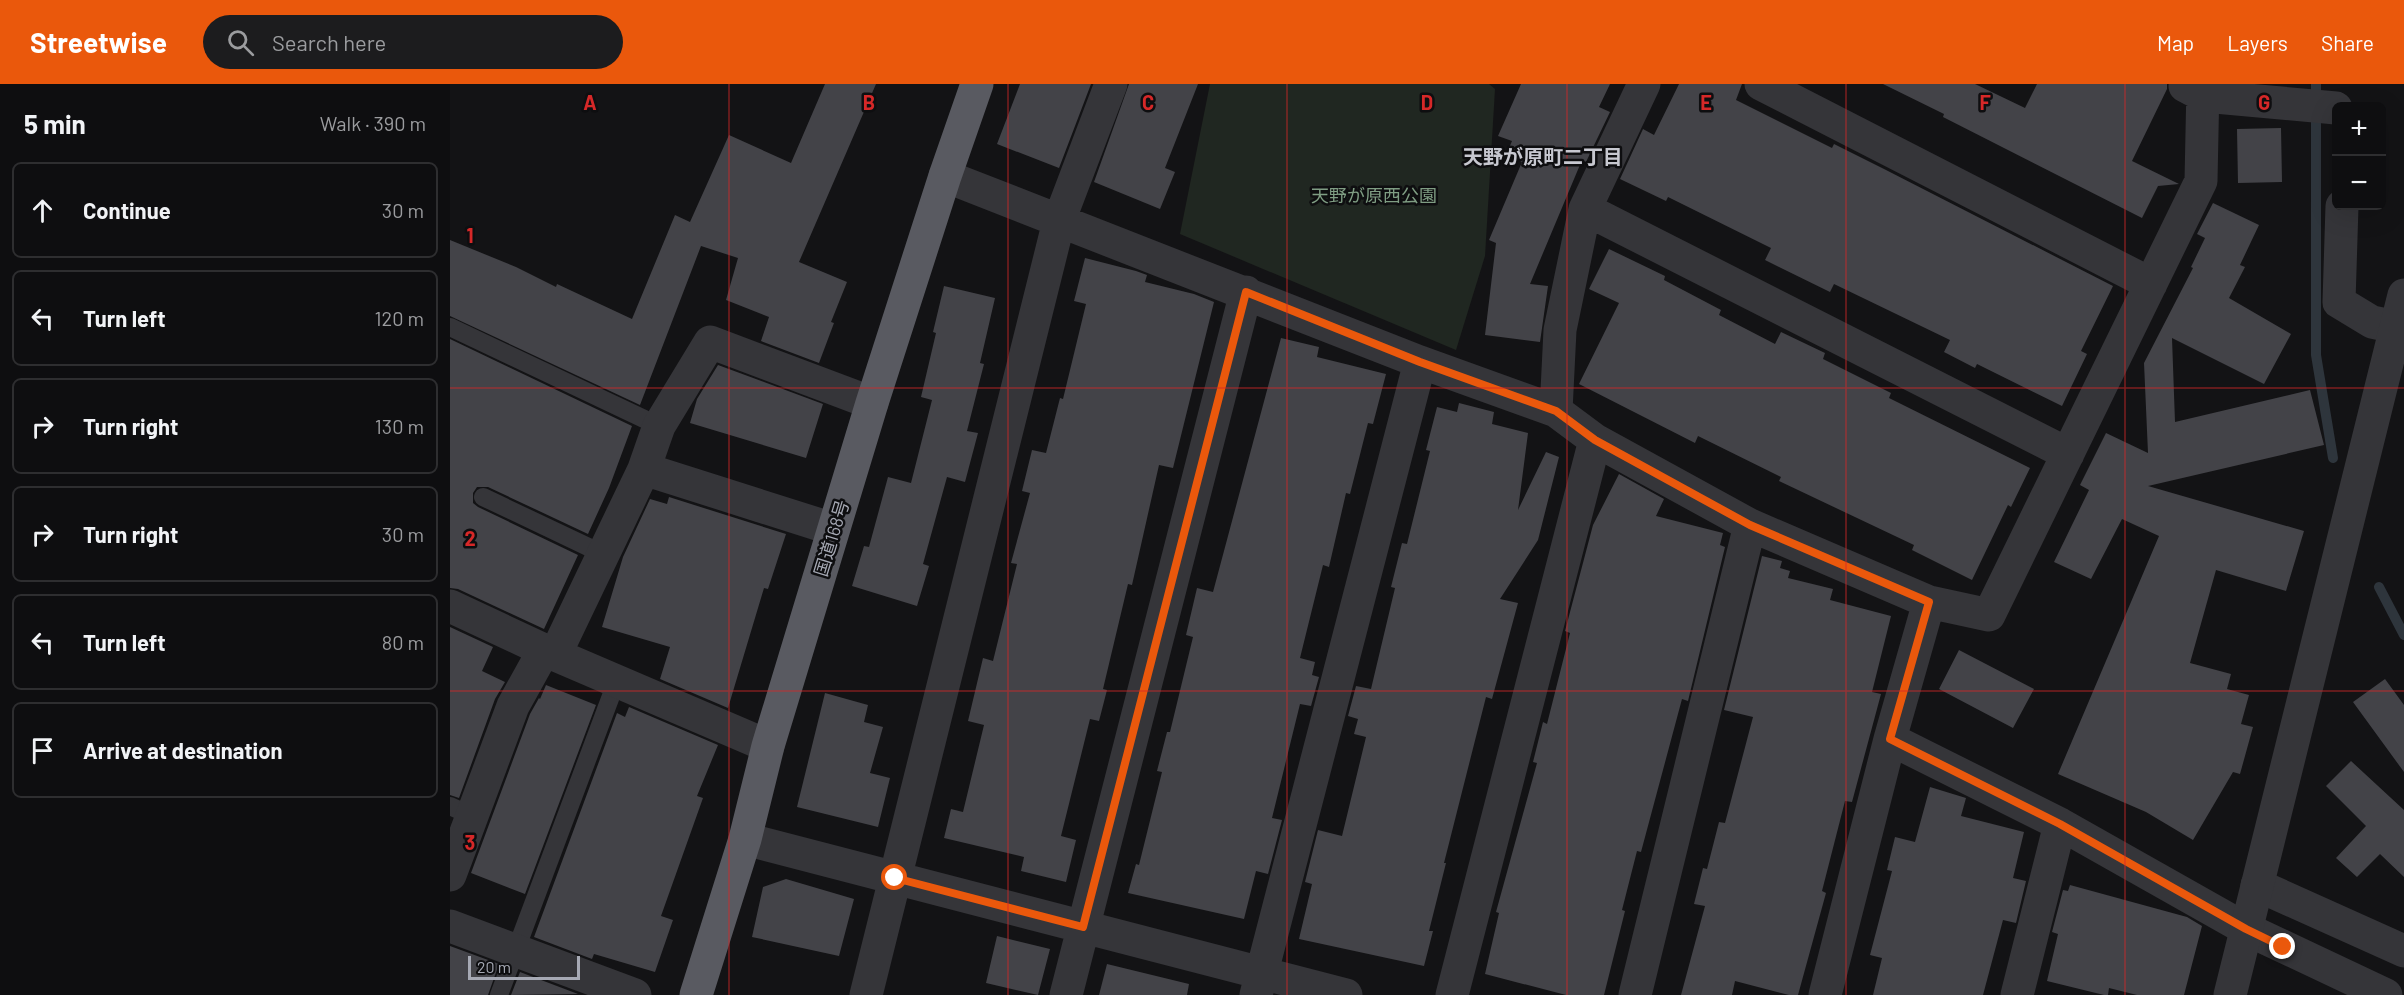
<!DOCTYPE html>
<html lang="en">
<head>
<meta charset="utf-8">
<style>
	:root { --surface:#0e0e10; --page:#1c1c1e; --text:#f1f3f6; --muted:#9b9c9f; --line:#2e2e30; --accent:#ea580c }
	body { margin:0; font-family:Barlow,"Noto Sans JP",sans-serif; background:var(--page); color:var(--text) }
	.controls { position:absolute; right:18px; top:18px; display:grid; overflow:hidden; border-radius:9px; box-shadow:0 6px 24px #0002 }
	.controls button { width:54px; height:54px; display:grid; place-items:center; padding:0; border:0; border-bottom:2px solid var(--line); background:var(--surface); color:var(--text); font:30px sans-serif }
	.scale { position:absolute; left:18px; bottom:15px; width:112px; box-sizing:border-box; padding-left:6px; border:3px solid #a6a9b4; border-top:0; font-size:16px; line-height:21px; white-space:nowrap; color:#a6a9b4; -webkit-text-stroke:4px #0e0e10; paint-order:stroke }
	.stop { position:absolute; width:18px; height:18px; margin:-14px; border:4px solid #ea580c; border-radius:50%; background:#fff }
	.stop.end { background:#ea580c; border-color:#fff; box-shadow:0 2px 6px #0008 }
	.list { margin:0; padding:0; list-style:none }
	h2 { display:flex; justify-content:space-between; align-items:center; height:78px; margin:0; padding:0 24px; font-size:26px }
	h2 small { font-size:20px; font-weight:400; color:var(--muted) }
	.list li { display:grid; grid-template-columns:39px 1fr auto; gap:18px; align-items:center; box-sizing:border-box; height:96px; margin:0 12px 12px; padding:0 12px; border:2px solid var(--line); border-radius:9px }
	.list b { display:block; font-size:22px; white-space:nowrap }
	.list em { font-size:20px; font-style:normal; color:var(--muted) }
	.icon { flex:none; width:33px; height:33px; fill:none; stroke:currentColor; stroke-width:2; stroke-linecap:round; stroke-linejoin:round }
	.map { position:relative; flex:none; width:1954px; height:911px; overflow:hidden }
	header { display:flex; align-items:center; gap:36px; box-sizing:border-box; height:84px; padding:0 30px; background:var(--accent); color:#fff }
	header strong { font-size:28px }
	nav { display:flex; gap:33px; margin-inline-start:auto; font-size:21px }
	.search { width:420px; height:54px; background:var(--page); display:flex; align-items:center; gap:15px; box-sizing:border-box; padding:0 21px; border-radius:33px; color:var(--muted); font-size:22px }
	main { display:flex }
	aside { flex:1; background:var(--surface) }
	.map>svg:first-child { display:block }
	.park { fill:#202721 }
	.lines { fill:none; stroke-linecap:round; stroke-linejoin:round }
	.stream { stroke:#2e353c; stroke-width:10 }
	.building { fill:#434348 }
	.service { stroke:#353539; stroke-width:18 }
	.minor { stroke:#353539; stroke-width:33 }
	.tertiary { stroke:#353539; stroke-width:33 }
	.trunk { stroke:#595a61; stroke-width:33 }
	.route { stroke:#ea580c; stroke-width:8 }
	.grid { fill:none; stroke:#d62828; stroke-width:1.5; stroke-opacity:0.55 }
	.labels { text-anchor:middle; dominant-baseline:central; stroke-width:5; stroke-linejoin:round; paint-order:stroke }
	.park-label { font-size:18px; fill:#7f9d83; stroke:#0e0e10 }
	.street-label { font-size:18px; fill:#a6a9b4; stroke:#0e0e10 }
	.neighbourhood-label { font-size:20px; font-weight:bold; fill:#c7c8d0; stroke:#0e0e10 }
	.grid-label { font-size:20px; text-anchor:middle; font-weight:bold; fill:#d62828; stroke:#0e0e10; stroke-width:5; stroke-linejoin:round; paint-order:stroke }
</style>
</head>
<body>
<header>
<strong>Streetwise</strong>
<div class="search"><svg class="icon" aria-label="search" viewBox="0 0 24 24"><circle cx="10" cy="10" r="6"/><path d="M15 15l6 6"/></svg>Search here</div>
<nav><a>Map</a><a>Layers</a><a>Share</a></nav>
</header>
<main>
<aside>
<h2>5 min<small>Walk · 390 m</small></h2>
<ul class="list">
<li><svg class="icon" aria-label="ahead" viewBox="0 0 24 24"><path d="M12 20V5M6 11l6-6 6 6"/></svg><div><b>Continue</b></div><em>30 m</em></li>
<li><svg class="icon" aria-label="left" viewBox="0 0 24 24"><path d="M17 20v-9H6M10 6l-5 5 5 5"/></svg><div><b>Turn left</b></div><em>120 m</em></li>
<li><svg class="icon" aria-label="right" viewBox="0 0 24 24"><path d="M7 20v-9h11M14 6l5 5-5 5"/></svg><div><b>Turn right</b></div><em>130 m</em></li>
<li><svg class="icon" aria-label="right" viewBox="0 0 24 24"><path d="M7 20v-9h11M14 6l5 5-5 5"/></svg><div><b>Turn right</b></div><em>30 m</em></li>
<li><svg class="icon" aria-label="left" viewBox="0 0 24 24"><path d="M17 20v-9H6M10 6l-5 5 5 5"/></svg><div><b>Turn left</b></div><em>80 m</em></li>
<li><svg class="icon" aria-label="arrive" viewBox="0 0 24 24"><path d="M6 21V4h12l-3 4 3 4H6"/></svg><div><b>Arrive at destination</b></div></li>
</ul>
</aside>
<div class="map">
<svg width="1954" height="911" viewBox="0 0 1954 911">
	<rect width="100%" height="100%" fill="#131315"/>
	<path class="park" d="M 760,0 L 1039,0 L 1045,5 L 1035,172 L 1006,266 L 730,150 Z"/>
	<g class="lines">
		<path class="stream" d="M 1866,0 L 1866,271 L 1883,374
			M 1929,503 L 1954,551"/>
	</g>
	<path class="building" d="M 375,0 L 426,0 L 349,178 L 397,198 L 381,238 L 384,239 L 369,279 L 311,257 L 319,233 L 276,216 L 288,174 L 251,162 L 190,321 L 0,232 L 0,156 L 66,183 L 106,203 L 107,200 L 182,235 L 225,131 L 240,138 L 279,51 L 341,79 Z
		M 570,0 L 641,0 L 609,84 L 547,60 Z
		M 679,0 L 748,0 L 715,84 L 725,88 L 710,125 L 644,98 Z
		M 1071,0 L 1160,0 L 1149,23 L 1160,28 L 1136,78 L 1132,76 L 1080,200 L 1098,202 L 1090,258 L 1035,251 L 1046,159 L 1039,156 L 1072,78 L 1056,71 L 1062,57 L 1048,52 Z
		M 1229,0 L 1292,0 L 1286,16 L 1382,64 L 1384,60 L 1436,86 L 1663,202 L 1631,267 L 1637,270 L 1612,322 L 1527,280 L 1525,284 L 1494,268 L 1500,256 L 1384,200 L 1380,208 L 1315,176 L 1321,164 L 1218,113 L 1216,117 L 1170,95 L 1193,45 L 1204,51 Z
		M 1433,0 L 1525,0 L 1575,24 L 1587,0 L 1717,0 L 1717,5 L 1682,77 L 1729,100 L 1708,102 L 1692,134 L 1493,33 L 1494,30 Z
		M 1831,44 L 1832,98 L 1788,99 L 1787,45 Z
		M 1763,119 L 1809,141 L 1790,181 L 1795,183 L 1779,214 L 1841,250 L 1814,300 L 1722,254 L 1725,338 L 1860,306 L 1874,361 L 1698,402 L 1854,447 L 1836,507 L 1766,486 L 1740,579 L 1781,590 L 1777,605 L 1799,611 L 1791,640 L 1803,643 L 1790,690 L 1783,688 L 1743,756 L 1696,728 L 1608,690 L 1709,452 L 1672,435 L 1641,495 L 1604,478 L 1639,406 L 1630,401 L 1656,349 L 1698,369 L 1694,279 L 1743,184 L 1741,183 L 1755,154 L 1747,150 Z
		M 1159,165 L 1215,192 L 1214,196 L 1271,226 L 1269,231 L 1325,260 L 1331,248 L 1375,269 L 1373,275 L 1441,309 L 1439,314 L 1580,384 L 1561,423 L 1558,421 L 1522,496 L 1462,466 L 1464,461 L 1329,397 L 1331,393 L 1248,352 L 1245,359 L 1129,300 L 1169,219 L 1139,205 Z
		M 635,174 L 686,187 L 697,191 L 695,198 L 744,210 L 764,218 L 723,384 L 709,381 L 682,501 L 678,500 L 653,605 L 657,606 L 649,637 L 640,635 L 611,752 L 626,756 L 616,798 L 571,787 L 574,773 L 494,754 L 501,725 L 513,728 L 534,641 L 518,637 L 533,574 L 543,577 L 567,480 L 561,479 L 580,409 L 572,407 L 582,366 L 596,369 L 610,314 L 613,315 L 636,220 L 624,217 Z
		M 494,202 L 545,214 L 530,279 L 534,280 L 517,347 L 528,349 L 515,398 L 497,393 L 473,480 L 479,482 L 467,522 L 402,502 L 414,462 L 419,463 L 438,393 L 461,399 L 482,316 L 471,313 L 486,249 L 483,248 Z
		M 831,254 L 869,263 L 867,273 L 936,290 L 923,340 L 918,339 L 900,410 L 896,409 L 879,483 L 873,481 L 850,574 L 865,578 L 862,591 L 869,593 L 861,622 L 850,620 L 822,734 L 832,736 L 818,790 L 806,787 L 794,835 L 678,809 L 686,780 L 689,781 L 712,688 L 707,687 L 717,648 L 720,648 L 743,553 L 736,551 L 747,504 L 763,508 Z
		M 0,255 L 182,342 L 159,404 L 138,450 L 38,403 L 27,403 L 23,409 L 23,419 L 28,423 L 128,471 L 94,545 L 8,505 L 0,504 Z
		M 268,281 L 373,320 L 356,374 L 240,339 L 247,315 Z
		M 1009,319 L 1044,328 L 1042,340 L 1078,349 L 1068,426 L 1096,368 L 1109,373 L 1088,456 L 1050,515 L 1068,519 L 1042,615 L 1036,613 L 994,779 L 996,779 L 979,847 L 983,847 L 974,882 L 849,855 L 862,800 L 855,798 L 868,746 L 892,752 L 916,653 L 904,650 L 908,635 L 898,632 L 906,602 L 921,605 L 945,504 L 941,503 L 952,459 L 957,460 L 980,367 L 976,366 L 987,323 L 1007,328 Z
		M 1169,390 L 1214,415 L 1206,432 L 1273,449 L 1270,461 L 1275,463 L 1238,617 L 1232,615 L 1191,768 L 1187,767 L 1172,826 L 1175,827 L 1154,911 L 1116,911 L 1035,890 L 1049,829 L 1046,828 L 1087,679 L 1083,678 L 1093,638 L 1097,640 L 1120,549 L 1115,547 L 1143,441 Z
		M 219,413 L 336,450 L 318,505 L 314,504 L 278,624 L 210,595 L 220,563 L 152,543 L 173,473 L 200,415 L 217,420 Z
		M 1312,472 L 1332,477 L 1330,484 L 1340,487 L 1338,494 L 1383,505 L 1380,516 L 1441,532 L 1422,608 L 1431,610 L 1402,718 L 1395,717 L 1372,807 L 1376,809 L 1348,911 L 1339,911 L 1285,897 L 1282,911 L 1231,911 L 1255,822 L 1244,820 L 1253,784 L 1257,785 L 1269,738 L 1275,739 L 1303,633 L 1274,626 Z
		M 0,543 L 43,563 L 32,587 L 55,598 L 45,615 L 9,714 L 0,711 Z
		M 1509,566 L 1584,605 L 1563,644 L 1489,605 Z
		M 1935,595 L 1954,621 L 1954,688 L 1903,618 Z
		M 96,601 L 146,621 L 75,810 L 21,789 L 80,630 L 89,614 L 90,615 Z
		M 375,609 L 418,621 L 414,638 L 433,643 L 420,689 L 440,694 L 428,743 L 347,723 Z
		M 179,623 L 268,661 L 247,712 L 253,714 L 211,832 L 223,836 L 205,888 L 144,870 L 142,875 L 84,853 L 167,629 L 175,633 Z
		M 1901,677 L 1954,726 L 1954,793 L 1930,770 L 1907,793 L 1886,774 L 1916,742 L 1876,702 Z
		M 1480,703 L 1516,714 L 1511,732 L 1574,748 L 1563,794 L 1576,797 L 1566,839 L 1553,836 L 1533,911 L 1423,911 L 1432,874 L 1420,871 L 1442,787 L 1437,786 L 1445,753 L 1465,758 Z
		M 336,795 L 404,815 L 389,872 L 302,853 L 313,803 Z
		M 1620,801 L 1737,833 L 1752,842 L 1734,911 L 1687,911 L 1659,904 L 1658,911 L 1654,911 L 1597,897 L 1608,850 L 1602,848 L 1613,806 L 1618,807 Z
		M 547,852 L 600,865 L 588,911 L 536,899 Z
		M 0,862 L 49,880 L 38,911 L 0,911 Z
		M 657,880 L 739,900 L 737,911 L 649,911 Z
		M 70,888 L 128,910 L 61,911 Z"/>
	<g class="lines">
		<path class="service" d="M 0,243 L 209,342
			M 33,413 L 153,470
			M 0,722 L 22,732
			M 49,911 L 167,596"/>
		<path class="minor" d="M 1311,0 L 1701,200
			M 1735,2 L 1754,12 L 1886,24
			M 495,92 L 970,278 L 1106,327 L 1145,356 L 1300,441 L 1479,518 L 1539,531 L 1751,97 L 1753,0
			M 1892,122 L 1889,218 L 1922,238 L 1946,243
			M 1135,125 L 1618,370
			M 1106,327 L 1110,246 L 1135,125 L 1194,0
			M 194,385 L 383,445
			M 1479,518 L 1440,655 L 1610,740 L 1796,845 L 1936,911
			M 0,522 L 94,566 L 318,662
			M 105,571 L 194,385 L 209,342 L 260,258 L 422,319
			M 295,755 L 896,911
			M 0,791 L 63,622 L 94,566
			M 1807,801 L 1954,867
			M 0,842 L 185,911
			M 416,911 L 609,137 L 661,0
			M 616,911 L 796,208
			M 806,911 L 970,278
			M 1002,911 L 1145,356
			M 1185,911 L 1300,441
			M 1375,911 L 1440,655
			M 1567,911 L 1610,740"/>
		<path class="tertiary" d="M 1780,911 L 1954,211"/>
		<path class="trunk" d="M 246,911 L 295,755 L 318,662 L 422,319 L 495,92 L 527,0"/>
	</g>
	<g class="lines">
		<path class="route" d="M 445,794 L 633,843 L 796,208 L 970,278 L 1106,327 L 1145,356 L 1300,441 L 1479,518 L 1440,655 L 1610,740 L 1796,845 L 1833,863"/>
	</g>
	<path class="grid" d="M 279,0 L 279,911M 558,0 L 558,911M 837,0 L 837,911M 1117,0 L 1117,911M 1396,0 L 1396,911M 1675,0 L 1675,911M 0,304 L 1954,304M 0,607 L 1954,607"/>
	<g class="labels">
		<g class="park-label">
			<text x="924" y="111">天野が原西公園</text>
		</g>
		<g class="street-label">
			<text transform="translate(381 454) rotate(-73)">国道168号</text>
		</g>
		<g class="neighbourhood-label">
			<text x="1093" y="72">天野が原町二丁目</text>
		</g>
	</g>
	<g class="grid-label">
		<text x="140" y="26">A</text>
		<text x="419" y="26">B</text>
		<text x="698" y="26">C</text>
		<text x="977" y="26">D</text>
		<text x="1256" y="26">E</text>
		<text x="1535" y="26">F</text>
		<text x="1814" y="26">G</text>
		<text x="20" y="159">1</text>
		<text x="20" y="462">2</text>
		<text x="20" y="766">3</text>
	</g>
</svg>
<div class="controls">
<button>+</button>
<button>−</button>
</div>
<div class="scale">20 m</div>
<div class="stop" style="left:445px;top:794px"></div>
<div class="stop end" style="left:1833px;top:863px"></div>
</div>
</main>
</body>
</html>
